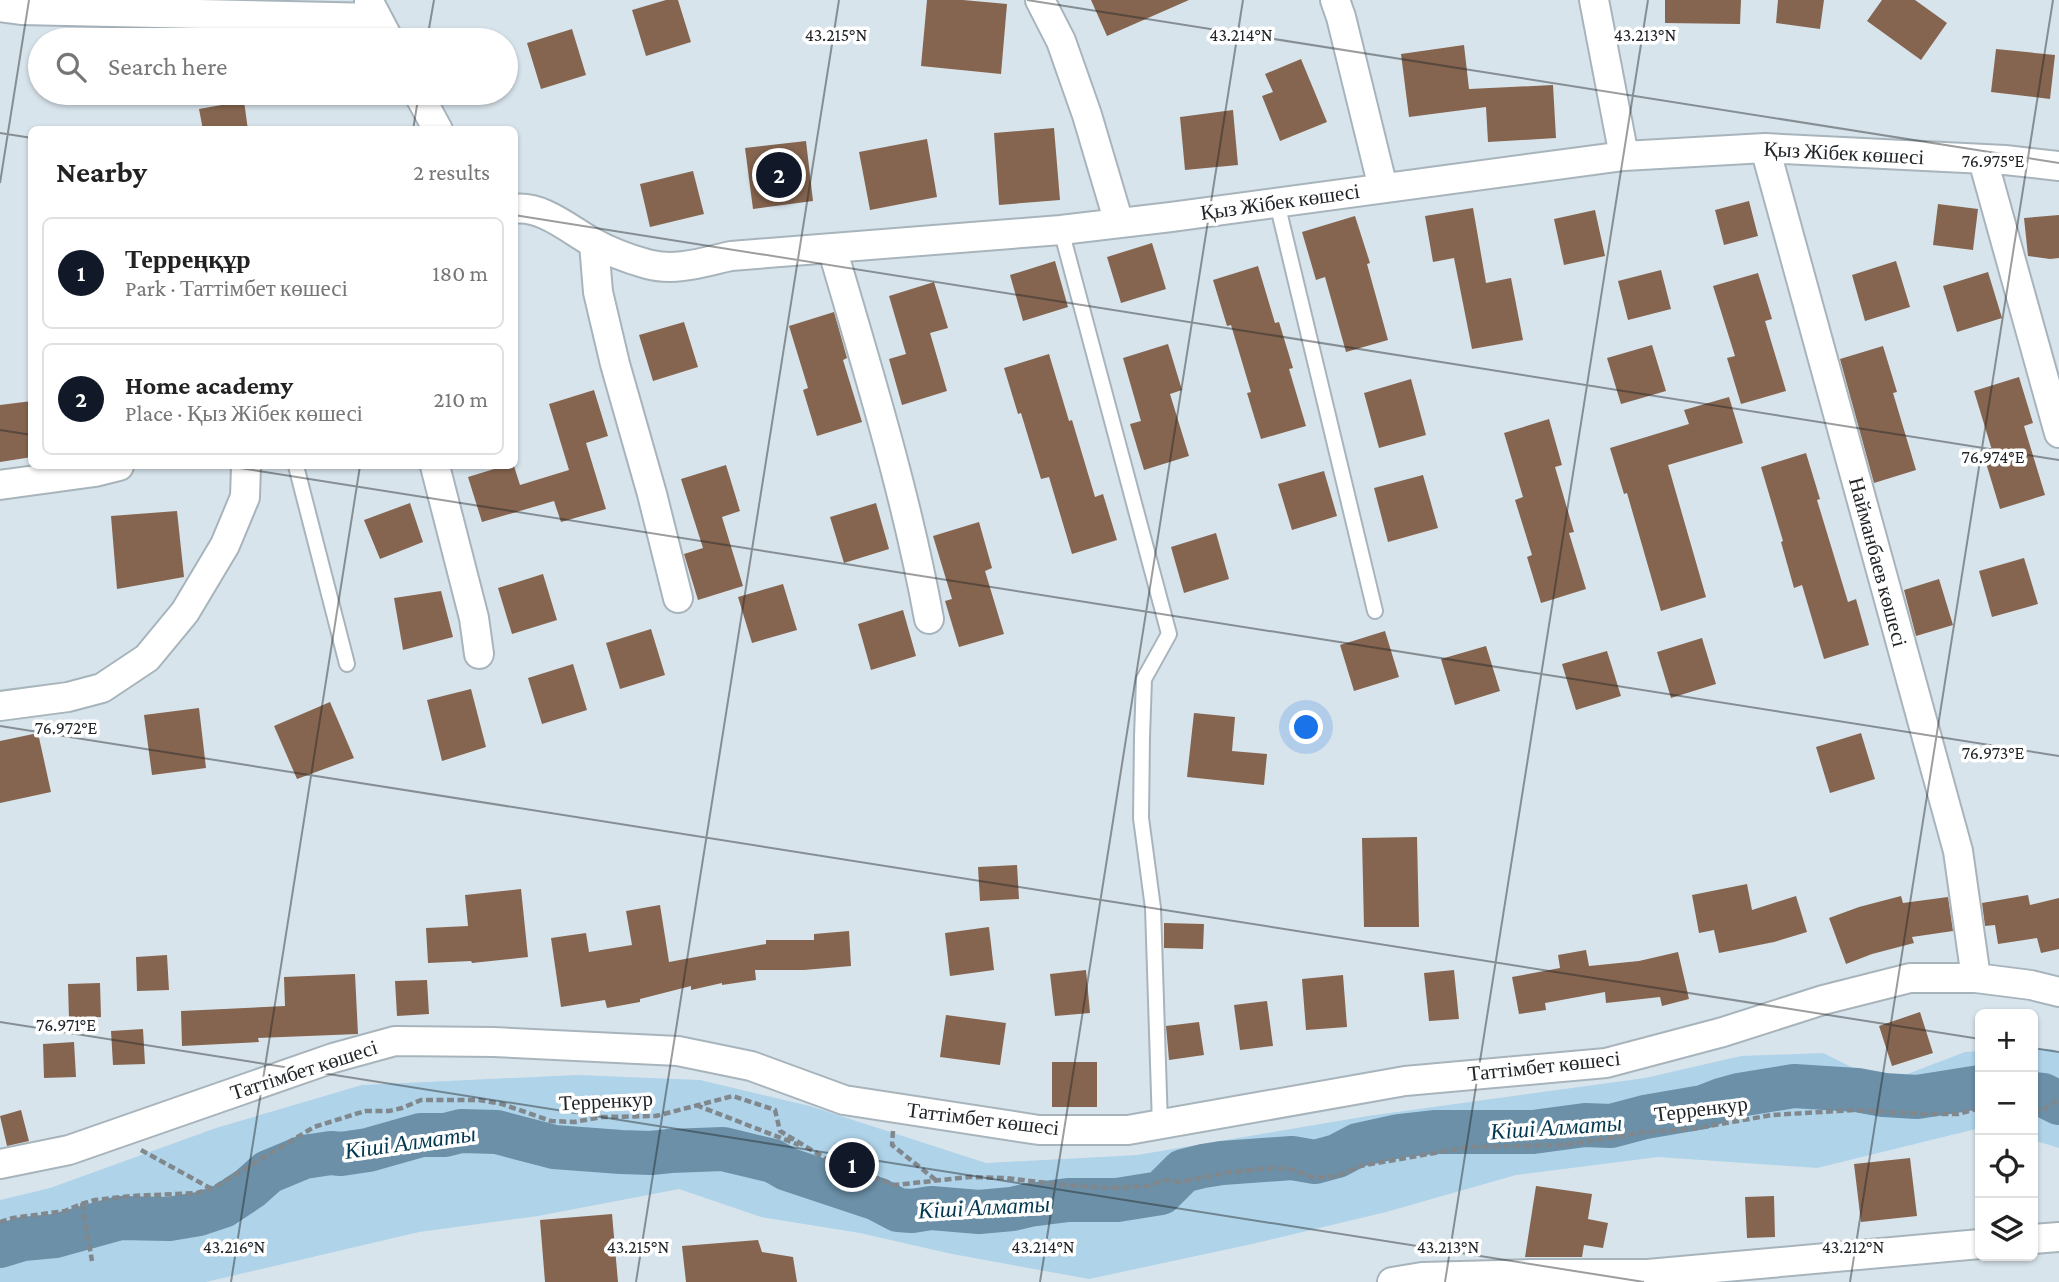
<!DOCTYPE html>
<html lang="en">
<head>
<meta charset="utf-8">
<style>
	:root { --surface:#fff; --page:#f2f2f2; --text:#222; --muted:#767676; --line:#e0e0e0; --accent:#111827 }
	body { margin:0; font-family:"Crimson Pro",serif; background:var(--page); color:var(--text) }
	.controls { position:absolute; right:21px; bottom:21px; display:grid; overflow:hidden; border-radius:10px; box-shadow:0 2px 5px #0004 }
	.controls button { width:63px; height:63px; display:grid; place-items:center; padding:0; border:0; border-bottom:2px solid var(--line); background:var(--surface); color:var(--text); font:35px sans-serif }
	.you { position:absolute; left:1307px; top:728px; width:24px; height:24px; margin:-18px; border:5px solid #fff; border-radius:50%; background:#1a73e8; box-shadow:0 0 0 10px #1a73e833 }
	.badge { display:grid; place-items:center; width:46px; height:46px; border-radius:50%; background:var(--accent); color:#fff; font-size:23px; font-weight:700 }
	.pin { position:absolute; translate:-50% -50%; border:4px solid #fff; box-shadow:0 2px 7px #0006 }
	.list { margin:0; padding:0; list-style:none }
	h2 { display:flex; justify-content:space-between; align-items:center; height:91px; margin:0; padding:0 28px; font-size:30px }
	h2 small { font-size:23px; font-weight:400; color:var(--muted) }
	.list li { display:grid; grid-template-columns:46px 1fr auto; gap:21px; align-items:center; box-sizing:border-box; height:112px; margin:0 14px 14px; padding:0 14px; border:2px solid var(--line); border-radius:10px }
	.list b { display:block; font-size:26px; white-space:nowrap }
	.list p { margin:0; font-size:23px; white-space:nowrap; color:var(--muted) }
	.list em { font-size:23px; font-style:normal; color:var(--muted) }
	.icon { flex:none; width:38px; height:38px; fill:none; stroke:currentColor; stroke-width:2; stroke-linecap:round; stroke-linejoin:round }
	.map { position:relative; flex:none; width:2059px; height:1282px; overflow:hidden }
	.search { position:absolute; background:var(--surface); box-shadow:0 2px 5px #0004; left:28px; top:28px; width:490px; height:77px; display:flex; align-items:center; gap:18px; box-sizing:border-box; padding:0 24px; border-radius:38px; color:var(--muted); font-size:26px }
	.panel { position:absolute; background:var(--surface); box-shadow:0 2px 5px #0004; left:28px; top:126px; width:490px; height:343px; border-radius:10px }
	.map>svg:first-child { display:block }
	.green { fill:#afd3e9 }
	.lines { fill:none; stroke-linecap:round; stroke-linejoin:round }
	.river { stroke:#6b90a7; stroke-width:44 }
	.building { fill:#85654f }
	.service-casing { stroke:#a8b4bb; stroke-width:18 }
	.minor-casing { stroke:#a8b4bb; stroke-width:32 }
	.path { stroke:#80888e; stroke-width:4.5; stroke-dasharray:7 3.5; stroke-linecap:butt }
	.service { stroke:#fff; stroke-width:14 }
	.minor { stroke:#fff; stroke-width:28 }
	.ticks { fill:none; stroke:#212528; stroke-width:2; stroke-opacity:0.45 }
	.labels { text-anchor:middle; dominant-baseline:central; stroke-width:7; stroke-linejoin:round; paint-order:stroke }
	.street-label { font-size:21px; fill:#212528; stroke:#fff }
	.water-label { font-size:23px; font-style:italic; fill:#023750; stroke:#fff }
	.ticks-label { font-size:18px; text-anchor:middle; fill:#212528; stroke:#fff; stroke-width:7; stroke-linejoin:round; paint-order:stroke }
</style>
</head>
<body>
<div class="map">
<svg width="2059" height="1282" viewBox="0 0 2059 1282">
	<rect width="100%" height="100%" fill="#d8e4ec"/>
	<path class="green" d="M 2033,1049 L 2052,1049 L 2059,1052 L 2059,1148 L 2033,1140 Z
		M 1980,1051 L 1980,1128 L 1817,1168 L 1658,1157 L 1516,1175 L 1386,1212 L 1252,1244 L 1089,1279 L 952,1254 L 860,1233 L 761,1217 L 679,1189 L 538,1216 L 419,1232 L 206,1282 L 0,1282 L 0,1200 L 50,1188 L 216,1128 L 362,1085 L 577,1075 L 700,1080 L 810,1106 L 986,1163 L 1137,1155 L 1368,1116 L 1645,1078 L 1741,1056 L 1823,1053 L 1884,1083 L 1965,1052 Z"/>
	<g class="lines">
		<path class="river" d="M 2033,1094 L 2043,1095 L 2059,1103
			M 0,1246 L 23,1239 L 55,1236 L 120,1218 L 169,1219 L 199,1214 L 223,1206 L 250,1188 L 268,1172 L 304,1157 L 331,1153 L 341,1154 L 368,1150 L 421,1135 L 445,1135 L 461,1131 L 497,1132 L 554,1147 L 621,1152 L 651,1153 L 670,1151 L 723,1149 L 773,1161 L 787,1169 L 877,1199 L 898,1210 L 912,1211 L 931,1208 L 979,1212 L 1012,1209 L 1029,1205 L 1068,1200 L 1117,1200 L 1161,1193 L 1183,1171 L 1203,1166 L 1222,1163 L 1292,1158 L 1315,1162 L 1337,1156 L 1358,1145 L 1399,1136 L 1434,1132 L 1533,1132 L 1585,1125 L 1611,1126 L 1645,1117 L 1703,1107 L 1721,1100 L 1739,1095 L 1794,1086 L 1857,1090 L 1884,1095 L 1917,1097 L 1980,1087"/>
	</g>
	<path class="building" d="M 666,0 L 678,0 L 691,42 L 646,56 L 632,10 Z
		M 927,0 L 963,0 L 1007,4 L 1001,74 L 921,66 Z
		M 1091,0 L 1189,0 L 1107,36 Z
		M 1665,0 L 1741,0 L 1740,24 L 1665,23 Z
		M 1778,0 L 1824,0 L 1820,29 L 1776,23 Z
		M 1882,0 L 1915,0 L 1947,23 L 1921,60 L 1867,21 Z
		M 572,29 L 586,75 L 541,89 L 527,43 Z
		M 1464,45 L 1469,89 L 1553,85 L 1556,138 L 1488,142 L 1486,107 L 1409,117 L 1401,54 Z
		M 1996,49 L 2055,55 L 2050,99 L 1991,92 Z
		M 1301,59 L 1327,122 L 1280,141 L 1262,96 L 1273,92 L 1265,74 Z
		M 244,101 L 248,130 L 203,130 L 199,109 Z
		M 1233,110 L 1238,165 L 1185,170 L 1180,117 Z
		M 1054,128 L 1060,200 L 999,205 L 994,133 Z
		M 927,139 L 937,197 L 870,210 L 859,152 Z
		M 806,141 L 813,201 L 753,209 L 745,148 Z
		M 693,171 L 704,214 L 650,227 L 640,184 Z
		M 1749,201 L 1758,236 L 1724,245 L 1715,210 Z
		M 1938,204 L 1978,209 L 1973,250 L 1933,245 Z
		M 1473,208 L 1486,283 L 1511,278 L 1523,340 L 1472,349 L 1454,258 L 1433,262 L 1425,216 Z
		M 1595,210 L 1605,256 L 1564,265 L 1554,219 Z
		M 2059,215 L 2059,258 L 2050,259 L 2028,256 L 2024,218 Z
		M 1355,216 L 1370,263 L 1367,264 L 1388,340 L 1346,352 L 1325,277 L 1316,280 L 1302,232 Z
		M 1152,243 L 1166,289 L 1121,303 L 1107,257 Z
		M 1055,261 L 1068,307 L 1023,321 L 1010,275 Z
		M 1896,261 L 1910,307 L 1865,321 L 1852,275 Z
		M 1258,266 L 1275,323 L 1279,322 L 1293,368 L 1289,369 L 1306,426 L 1261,439 L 1247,393 L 1251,392 L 1231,325 L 1227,326 L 1213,280 Z
		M 1661,270 L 1671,309 L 1628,320 L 1618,281 Z
		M 1988,272 L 2002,318 L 1957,332 L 1943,286 Z
		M 1758,273 L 1772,319 L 1765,321 L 1786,391 L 1741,404 L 1727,358 L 1735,356 L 1713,286 Z
		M 934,282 L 948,328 L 930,333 L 947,391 L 902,405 L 889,359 L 906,354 L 889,296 Z
		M 834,312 L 847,358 L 843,360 L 862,422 L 817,436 L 803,390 L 808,388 L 789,326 Z
		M 684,322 L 698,367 L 653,381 L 639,335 Z
		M 1168,344 L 1182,390 L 1170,394 L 1189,456 L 1144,470 L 1130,424 L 1141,421 L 1123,358 Z
		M 1652,345 L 1666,391 L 1621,404 L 1607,358 Z
		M 1883,346 L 1897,392 L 1893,393 L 1916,470 L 1874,483 L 1840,359 Z
		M 1049,354 L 1069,421 L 1072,420 L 1095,497 L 1103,494 L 1117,540 L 1072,554 L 1049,477 L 1041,479 L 1021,413 L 1018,414 L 1004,368 Z
		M 2019,377 L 2033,423 L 2024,426 L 2045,495 L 2000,509 L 1986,463 L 1995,460 L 1974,391 Z
		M 1411,379 L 1426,435 L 1379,448 L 1364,393 Z
		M 594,390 L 608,436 L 586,443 L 606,509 L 561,522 L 554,501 L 482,522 L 468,477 L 504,466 L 514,466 L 520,485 L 569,470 L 549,404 Z
		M 1729,397 L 1743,443 L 1668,465 L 1706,597 L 1661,611 L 1627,493 L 1624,494 L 1610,448 L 1689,424 L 1684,410 Z
		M 32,401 L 32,457 L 0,462 L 0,405 Z
		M 1549,419 L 1562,465 L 1555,467 L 1574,532 L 1569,533 L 1586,589 L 1541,603 L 1527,557 L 1532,555 L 1515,500 L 1523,497 L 1504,433 Z
		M 1806,453 L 1820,499 L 1817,500 L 1848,602 L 1856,599 L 1869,645 L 1824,659 L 1802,585 L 1794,588 L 1781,542 L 1783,541 L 1761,467 Z
		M 726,465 L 740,511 L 722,517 L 743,586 L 698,600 L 684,554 L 703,548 L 681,479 Z
		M 1324,471 L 1337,516 L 1292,530 L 1278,484 Z
		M 1423,475 L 1438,528 L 1388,542 L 1374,488 Z
		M 410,503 L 423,542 L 380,559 L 364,520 Z
		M 876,503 L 889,549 L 844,563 L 830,517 Z
		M 177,511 L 184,577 L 117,589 L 111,516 Z
		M 979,522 L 992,568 L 985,571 L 1004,634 L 959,647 L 945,601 L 952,599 L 933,536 Z
		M 1216,533 L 1229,579 L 1184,593 L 1171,547 Z
		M 2024,558 L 2038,604 L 1992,617 L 1979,571 Z
		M 543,574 L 557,620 L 512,634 L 498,588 Z
		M 1939,579 L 1953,625 L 1916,636 L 1904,590 Z
		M 783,584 L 797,630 L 752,643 L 738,597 Z
		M 441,591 L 453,637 L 403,650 L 394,598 Z
		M 903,610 L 916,656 L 871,670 L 858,624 Z
		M 651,629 L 665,675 L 620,689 L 606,643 Z
		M 1385,631 L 1399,677 L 1354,691 L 1340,645 Z
		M 1702,638 L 1716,684 L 1671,698 L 1657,652 Z
		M 1486,646 L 1500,691 L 1455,705 L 1441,659 Z
		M 1607,651 L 1621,696 L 1576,710 L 1562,664 Z
		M 573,664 L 587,710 L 542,724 L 528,678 Z
		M 471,689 L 486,747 L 442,761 L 427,700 Z
		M 330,702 L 354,758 L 297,779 L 274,726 Z
		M 199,708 L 206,768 L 152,775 L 144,715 Z
		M 1194,713 L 1235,717 L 1232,751 L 1267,754 L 1264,785 L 1187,777 Z
		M 38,733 L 51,792 L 0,803 L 0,741 Z
		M 1861,733 L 1875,779 L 1830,793 L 1816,747 Z
		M 1417,837 L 1419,927 L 1364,927 L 1362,838 Z
		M 1017,865 L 1019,899 L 980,901 L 978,867 Z
		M 1747,884 L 1752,910 L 1796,896 L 1807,932 L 1774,942 L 1719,953 L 1714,930 L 1699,933 L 1692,895 Z
		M 521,889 L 528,957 L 472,963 L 471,961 L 428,963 L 426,928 L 468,926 L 465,895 Z
		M 2028,895 L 2030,905 L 2059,898 L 2059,949 L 2041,953 L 2037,938 L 1998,944 L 1995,925 L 1985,926 L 1982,903 Z
		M 1901,896 L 1903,903 L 1948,897 L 1953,931 L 1912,937 L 1914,943 L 1872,954 L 1846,964 L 1829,918 L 1859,907 Z
		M 660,905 L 669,962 L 766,944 L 766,940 L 814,940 L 814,934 L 849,931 L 851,966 L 804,970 L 755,970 L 756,980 L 722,985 L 722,983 L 691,990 L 691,986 L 640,999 L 640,1002 L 607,1008 L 605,1000 L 561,1007 L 551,938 L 586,933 L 589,952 L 632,945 L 626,911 Z
		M 1164,923 L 1204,924 L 1203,949 L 1164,948 Z
		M 989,927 L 994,970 L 950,976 L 945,933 Z
		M 1586,950 L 1589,966 L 1639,961 L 1678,952 L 1689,999 L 1662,1006 L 1660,997 L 1606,1003 L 1605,992 L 1545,1003 L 1546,1010 L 1519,1014 L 1512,977 L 1560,968 L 1558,955 Z
		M 167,955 L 169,990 L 137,991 L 136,957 Z
		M 1086,970 L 1090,1013 L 1055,1016 L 1050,974 Z
		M 1454,970 L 1459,1019 L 1429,1021 L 1424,973 Z
		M 355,974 L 358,1034 L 258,1038 L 259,1042 L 182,1046 L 181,1011 L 285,1006 L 284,977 Z
		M 1343,975 L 1347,1027 L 1306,1030 L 1302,979 Z
		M 427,980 L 429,1014 L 397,1016 L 395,981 Z
		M 100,983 L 101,1017 L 69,1019 L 68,984 Z
		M 1267,1001 L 1273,1046 L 1240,1050 L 1234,1005 Z
		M 1920,1012 L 1933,1053 L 1892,1066 L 1879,1026 Z
		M 946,1015 L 1006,1023 L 1000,1065 L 940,1057 Z
		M 1199,1022 L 1204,1055 L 1169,1060 L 1166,1026 Z
		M 143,1029 L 145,1064 L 113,1065 L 111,1031 Z
		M 74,1042 L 76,1077 L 44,1078 L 43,1044 Z
		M 1052,1062 L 1097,1062 L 1097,1107 L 1052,1107 Z
		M 21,1110 L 29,1141 L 7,1146 L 0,1116 Z
		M 1910,1158 L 1917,1216 L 1861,1222 L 1854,1164 Z
		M 1536,1186 L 1592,1194 L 1588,1219 L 1608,1223 L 1603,1248 L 1584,1245 L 1582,1257 L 1525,1257 Z
		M 1774,1196 L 1775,1237 L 1747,1238 L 1745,1197 Z
		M 612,1214 L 618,1282 L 545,1282 L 540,1220 Z
		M 758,1240 L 762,1252 L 793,1257 L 797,1282 L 686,1282 L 682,1246 Z"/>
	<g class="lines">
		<g class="service-casing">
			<path id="service" d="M 1277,203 L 1375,611
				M 1061,230 L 1169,634 L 1144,679 L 1142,737 L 1141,818 L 1153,908 L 1160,1125
				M 296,466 L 347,664"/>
		</g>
		<g class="minor-casing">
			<path id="minor" d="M 1040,0 L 1061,41 L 1087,115 L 1119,223
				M 1335,0 L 1341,17 L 1383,188
				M 1594,0 L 1624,156
				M 369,2 L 389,40
				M 0,7 L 21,10 L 377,18
				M 418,93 L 438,130
				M 1765,148 L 1958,851 L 1976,978
				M 1983,160 L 2059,433
				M 514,209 C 542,205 570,230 592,242 C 608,251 629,259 647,264 C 675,272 704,262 731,256 L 1061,230 L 1171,217 L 1624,156 L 1765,148 L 2005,160 L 2059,166
				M 594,244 L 598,292 L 615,364 L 652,494 L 678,598
				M 832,248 C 868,371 906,493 929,619
				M 435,466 L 474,618 L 479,654
				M 0,485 L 95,472 L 119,466
				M 0,706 L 68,697 L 102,688 L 147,658 L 185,612 L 225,545 L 245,497 L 246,466
				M 0,1164 L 69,1150 L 333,1058 L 395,1041 L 494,1042 L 678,1051 L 751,1066 L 844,1100 L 1039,1130 L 1128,1130 L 1405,1081 L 1606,1063 L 1723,1032 L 1823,1000 L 1910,978 L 1976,978 L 2031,985 L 2059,992
				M 2033,1239 L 2059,1237
				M 1392,1282 L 1422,1277 L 1531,1274 L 1648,1274 L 1980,1244"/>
		</g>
		<path class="path" d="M 696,1105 L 799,1145
			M 2033,1109 L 2042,1111 L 2059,1099
			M 893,1131 L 892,1145 L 937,1181
			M 141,1150 L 210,1188
			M 82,1203 L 92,1261
			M 0,1222 L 13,1218 L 65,1211 L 81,1204 L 95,1200 L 131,1196 L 197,1193 L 215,1187 L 314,1127 L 365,1111 L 389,1111 L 402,1108 L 421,1100 L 479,1100 L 502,1104 L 551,1121 L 574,1122 L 602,1117 L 656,1116 L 733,1096 L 775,1110 L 780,1131 L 828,1160 L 895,1185 L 969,1177 L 1006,1178 L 1063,1185 L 1112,1188 L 1147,1186 L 1165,1180 L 1180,1182 L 1230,1172 L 1271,1168 L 1290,1169 L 1315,1178 L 1338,1176 L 1360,1166 L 1469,1147 L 1564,1145 L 1645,1132 L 1692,1129 L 1772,1115 L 1854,1110 L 1924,1114 L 1958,1114 L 1980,1108"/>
		<use href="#service" class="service"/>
		<use href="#minor" class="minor"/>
	</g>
	<path class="ticks" d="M 1027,0 L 2059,163M 427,40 L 434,0M 413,130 L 419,93M 0,133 L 32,138M 0,183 L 29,0M 514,215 L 2059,460M 0,430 L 32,435M 227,466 L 2059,756M 0,726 L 1980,1039M 0,1022 L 1644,1282M 2033,1048 L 2059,1052M 231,1282 L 360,466M 636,1282 L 839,0M 1040,1282 L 1243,0M 1445,1282 L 1648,0M 1850,1282 L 2053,0"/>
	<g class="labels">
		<g class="street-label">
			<text transform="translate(1844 153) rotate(3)">Қыз Жібек көшесі</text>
			<text transform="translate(1280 202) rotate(-8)">Қыз Жібек көшесі</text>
			<text transform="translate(1878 562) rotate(75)">Найманбаев көшесі</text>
			<text transform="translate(1544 1066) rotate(-6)">Таттімбет көшесі</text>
			<text transform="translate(304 1070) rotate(-18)">Таттімбет көшесі</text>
			<text transform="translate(606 1101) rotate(-3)">Терренкур</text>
			<text transform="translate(1701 1109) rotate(-7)">Терренкур</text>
			<text transform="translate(983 1119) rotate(7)">Таттімбет көшесі</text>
		</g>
		<g class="water-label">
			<text transform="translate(1556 1127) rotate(-4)">Кіші Алматы</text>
			<text transform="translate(410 1142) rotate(-8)">Кіші Алматы</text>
			<text transform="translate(984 1207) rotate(-3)">Кіші Алматы</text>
		</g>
	</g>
	<g class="ticks-label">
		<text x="836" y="41">43.215°N</text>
		<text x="1241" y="41">43.214°N</text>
		<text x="1645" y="41">43.213°N</text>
		<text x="1993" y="167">76.975°E</text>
		<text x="1993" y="463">76.974°E</text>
		<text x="66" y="734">76.972°E</text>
		<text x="1993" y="759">76.973°E</text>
		<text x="66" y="1031">76.971°E</text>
		<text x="234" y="1253">43.216°N</text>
		<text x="638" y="1253">43.215°N</text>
		<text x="1043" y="1253">43.214°N</text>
		<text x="1448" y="1253">43.213°N</text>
		<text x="1853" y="1253">43.212°N</text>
	</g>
</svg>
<div class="controls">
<button>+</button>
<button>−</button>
<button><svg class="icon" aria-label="locate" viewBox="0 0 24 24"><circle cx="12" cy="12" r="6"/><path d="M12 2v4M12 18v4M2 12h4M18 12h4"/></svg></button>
<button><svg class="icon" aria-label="layers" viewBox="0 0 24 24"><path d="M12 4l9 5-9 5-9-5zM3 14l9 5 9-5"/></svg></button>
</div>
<div class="you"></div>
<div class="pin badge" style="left:852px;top:1165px">1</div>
<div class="pin badge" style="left:779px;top:175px">2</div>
<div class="search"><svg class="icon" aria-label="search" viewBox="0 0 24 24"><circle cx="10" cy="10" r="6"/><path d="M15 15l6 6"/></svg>Search here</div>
<section class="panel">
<h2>Nearby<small>2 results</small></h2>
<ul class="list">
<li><span class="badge">1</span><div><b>Терреңқұр</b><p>Park · Таттімбет көшесі</p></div><em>180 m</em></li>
<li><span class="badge">2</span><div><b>Home academy</b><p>Place · Қыз Жібек көшесі</p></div><em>210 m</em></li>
</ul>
</section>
</div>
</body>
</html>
